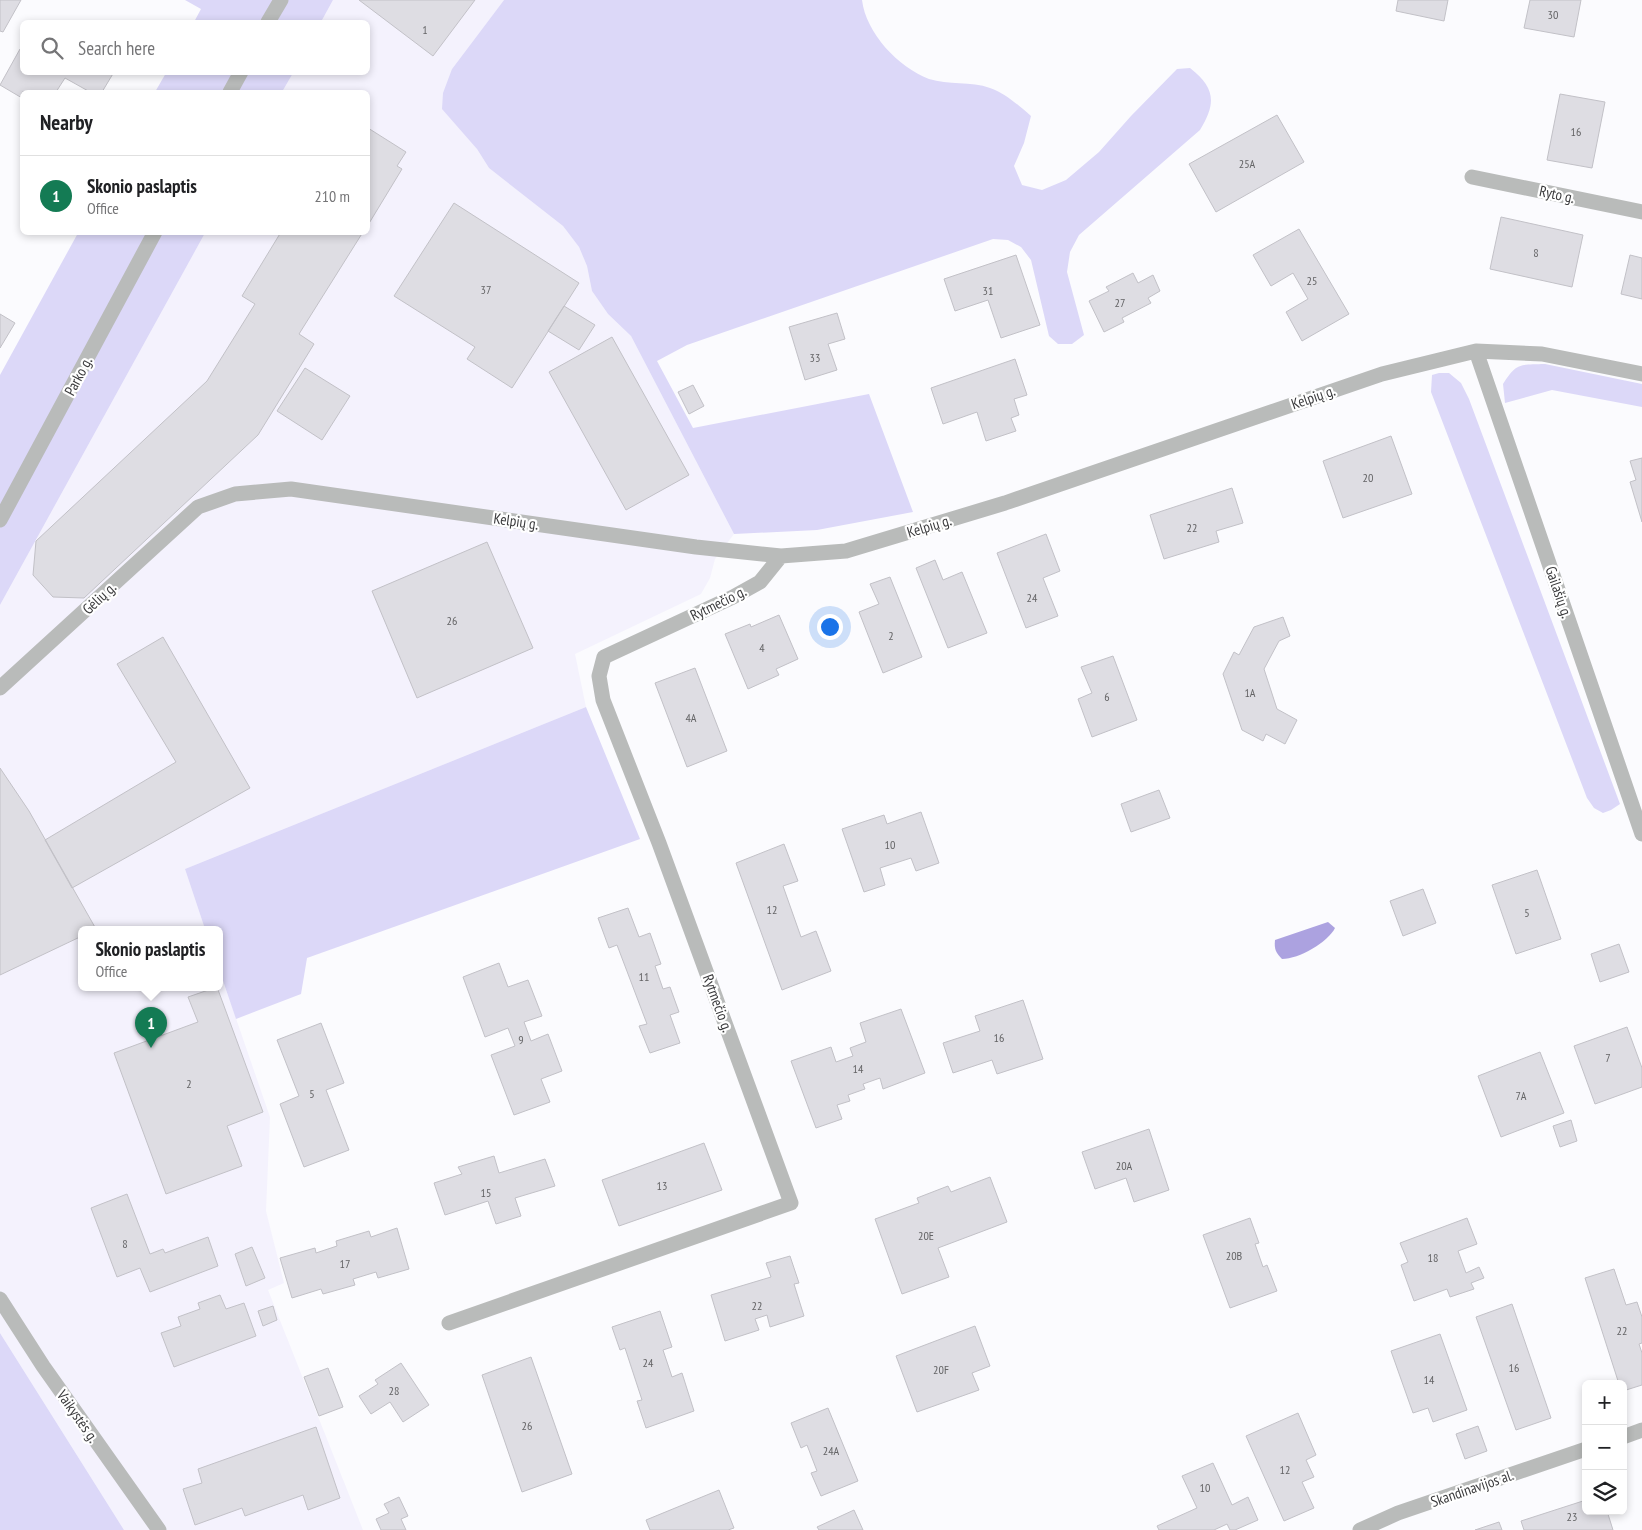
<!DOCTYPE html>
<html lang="en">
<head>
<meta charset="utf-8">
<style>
	:root { --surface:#fff; --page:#f2f2f2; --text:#202124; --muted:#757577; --line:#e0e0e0; --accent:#147b54 }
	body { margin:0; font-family:"PT Sans Narrow",sans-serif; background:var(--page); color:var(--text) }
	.controls { position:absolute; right:15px; bottom:15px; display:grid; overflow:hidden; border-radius:8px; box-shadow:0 2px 8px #0003 }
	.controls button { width:45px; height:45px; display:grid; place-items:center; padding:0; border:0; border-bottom:1px solid var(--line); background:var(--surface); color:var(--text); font:25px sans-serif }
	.you { position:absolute; left:829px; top:626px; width:18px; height:18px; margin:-12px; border:4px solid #fff; border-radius:50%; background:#1a73e8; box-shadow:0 0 0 8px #1a73e833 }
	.badge { display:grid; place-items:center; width:32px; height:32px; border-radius:50%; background:var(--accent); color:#fff; font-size:16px; font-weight:700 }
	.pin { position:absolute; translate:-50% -41px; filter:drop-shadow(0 1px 2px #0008) }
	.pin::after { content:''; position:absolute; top:26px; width:18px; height:15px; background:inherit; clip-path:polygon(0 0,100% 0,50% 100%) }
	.popup { position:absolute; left:78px; top:926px; width:145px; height:65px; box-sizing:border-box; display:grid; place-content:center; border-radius:8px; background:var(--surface); filter:drop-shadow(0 1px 4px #0005); font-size:16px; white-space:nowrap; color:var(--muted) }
	.popup b { font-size:19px; color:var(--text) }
	.popup::after { content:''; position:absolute; left:50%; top:100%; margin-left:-10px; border:10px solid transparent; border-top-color:var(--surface) }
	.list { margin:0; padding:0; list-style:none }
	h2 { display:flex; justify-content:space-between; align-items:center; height:65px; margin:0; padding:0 20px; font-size:21px }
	h2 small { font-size:16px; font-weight:400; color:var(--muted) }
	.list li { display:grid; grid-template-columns:32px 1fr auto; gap:15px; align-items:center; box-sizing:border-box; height:80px; padding:0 20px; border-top:1px solid var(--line) }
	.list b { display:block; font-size:19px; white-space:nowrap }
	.list p { margin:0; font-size:16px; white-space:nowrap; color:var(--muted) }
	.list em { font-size:16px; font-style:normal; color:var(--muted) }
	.icon { flex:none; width:28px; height:28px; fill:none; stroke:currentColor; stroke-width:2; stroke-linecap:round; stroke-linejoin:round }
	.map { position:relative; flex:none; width:1642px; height:1530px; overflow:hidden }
	.search { position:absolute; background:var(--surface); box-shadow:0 2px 8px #0003; left:20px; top:20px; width:350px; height:55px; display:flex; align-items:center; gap:12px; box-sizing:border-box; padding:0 18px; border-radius:8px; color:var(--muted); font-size:19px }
	.panel { position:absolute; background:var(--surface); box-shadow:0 2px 8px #0003; left:20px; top:90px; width:350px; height:145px; border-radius:8px }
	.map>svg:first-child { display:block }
	.built { fill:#f4f2fd }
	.green { fill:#dcd8f8 }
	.water { fill:#aca2e0 }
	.building { fill:#dedde3; stroke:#c2c1c7 }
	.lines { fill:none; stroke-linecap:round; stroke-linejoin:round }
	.street { stroke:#b9bbba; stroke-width:15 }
	.labels { text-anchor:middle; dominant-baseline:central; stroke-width:4.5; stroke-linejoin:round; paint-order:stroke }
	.number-label { font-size:12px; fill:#646466 }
	.street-label { font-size:15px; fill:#3b3b3d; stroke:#fff }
</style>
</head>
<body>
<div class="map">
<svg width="1642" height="1530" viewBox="0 0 1642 1530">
	<rect width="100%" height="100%" fill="#fbfbfe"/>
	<path class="built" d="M 333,0 L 504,0 L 452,69 L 477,149 L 489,168 L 563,226 L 579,247 L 587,266 L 592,291 L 608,314 L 631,336 L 734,534 L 715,559 L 710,578 L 701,594 L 575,654 L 586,707 L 185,869 L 205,929 L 82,929 L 82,987 L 220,987 L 220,972 L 270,1117 L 266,1211 L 284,1283 L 268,1290 L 363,1530 L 124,1530 L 0,1333 L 0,605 L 205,233 L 368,232 L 368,92 L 282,92 L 293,73 L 368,72 L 368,22 L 321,22 Z"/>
	<path class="green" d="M 185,0 L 333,0 L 321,22 L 194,22 L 201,9 Z
		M 504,0 L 862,0 C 866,33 898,67 929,79 C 948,85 971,81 990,88 C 1006,94 1017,104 1031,116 L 1024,143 L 1014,166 L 1022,185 L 1042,190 L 1066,180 L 1099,152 L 1131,116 L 1177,69 L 1190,68 C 1216,88 1216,104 1200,130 L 1079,235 L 1070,252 L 1067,272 L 1084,335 L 1072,344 L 1058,344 L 1049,336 L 1031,260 L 1021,247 L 1008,240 L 993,239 L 687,345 L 657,361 L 693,428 L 869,394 L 913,512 L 817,530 L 734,534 L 631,336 L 608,314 L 592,291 L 587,266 L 579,247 L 563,226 L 489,168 L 477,149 L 442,109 L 443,93 L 452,69 Z
		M 166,73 L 293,73 L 282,92 L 155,92 Z
		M 78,233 L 205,233 L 0,605 L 0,375 Z
		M 1545,364 L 1642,384 L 1642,407 L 1552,390 L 1505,403 L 1503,384 C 1517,362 1520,365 1545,364 Z
		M 1439,373 L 1449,373 L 1461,383 L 1469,399 L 1620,804 L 1611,810 L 1603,813 L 1594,808 L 1587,798 L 1431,392 L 1432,375 Z
		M 586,707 L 640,839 L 307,958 L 301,994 L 236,1019 L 220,972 L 220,929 L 205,929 L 185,869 Z
		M 0,1333 L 124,1530 L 0,1530 Z"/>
	<path class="water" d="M 1328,922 L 1335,928 C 1328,942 1299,959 1282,959 C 1276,953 1274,949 1275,940 Z"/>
	<path class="building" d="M 0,0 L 21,0 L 3,32 L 0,31 Z
		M 359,0 L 475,0 L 433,56 Z
		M 1398,0 L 1448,0 L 1444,21 L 1396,11 Z
		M 1530,0 L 1581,0 L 1574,37 L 1524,28 Z
		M 20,49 L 22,51 L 22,72 L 114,72 L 102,92 L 90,92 L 65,78 L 56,92 L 22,92 L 22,98 L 0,85 Z
		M 1560,94 L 1605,102 L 1592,168 L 1547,160 Z
		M 1277,115 L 1304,162 L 1216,212 L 1189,164 Z
		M 368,128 L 406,152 L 397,166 L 402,169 L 368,225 Z
		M 454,203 L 579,283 L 512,388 L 467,359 L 475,347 L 394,296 Z
		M 1501,217 L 1583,235 L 1572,287 L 1490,269 Z
		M 1299,229 L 1349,314 L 1302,341 L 1286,312 L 1308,299 L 1293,273 L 1271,286 L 1253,255 Z
		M 281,232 L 363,232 L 299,334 L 314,344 L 258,435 L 84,598 L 53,597 L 33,575 L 36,541 L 207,381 L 255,304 L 242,296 Z
		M 1016,255 L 1040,325 L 1001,338 L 988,300 L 955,311 L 944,279 Z
		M 1630,255 L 1642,258 L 1642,299 L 1621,294 Z
		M 1133,273 L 1138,283 L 1153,275 L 1160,291 L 1148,298 L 1151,303 L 1122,318 L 1124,322 L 1104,332 L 1089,301 L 1109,291 L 1106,287 Z
		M 564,306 L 595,325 L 579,350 L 548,331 Z
		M 837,313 L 845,339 L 828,344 L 837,370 L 805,380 L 789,327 Z
		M 0,314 L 15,323 L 0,348 Z
		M 612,337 L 689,475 L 626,510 L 549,372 Z
		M 1015,359 L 1027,395 L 1014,399 L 1019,415 L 1011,418 L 1016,431 L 986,441 L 977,412 L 943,424 L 931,388 Z
		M 305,368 L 350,396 L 322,440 L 277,411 Z
		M 693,385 L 704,406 L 689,414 L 678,392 Z
		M 1391,436 L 1412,494 L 1343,518 L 1323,461 Z
		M 1642,458 L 1642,522 L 1630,482 L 1636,480 L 1630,461 Z
		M 1232,488 L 1243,523 L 1216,531 L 1219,542 L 1164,559 L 1150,515 Z
		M 1046,534 L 1060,571 L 1043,578 L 1058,616 L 1026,628 L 997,553 Z
		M 487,542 L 533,648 L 417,698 L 372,591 Z
		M 935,560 L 943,580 L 962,572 L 987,633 L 948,648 L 916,568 Z
		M 890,577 L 922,657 L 883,673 L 859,612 L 879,604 L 870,584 Z
		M 779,615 L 798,659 L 776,669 L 779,675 L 748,689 L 725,634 L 750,624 L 751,627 Z
		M 1283,617 L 1290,636 L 1279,641 L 1264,669 L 1277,709 L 1297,720 L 1285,744 L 1266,734 L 1263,741 L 1242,730 L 1223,674 L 1234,652 L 1239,655 L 1254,627 Z
		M 163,637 L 250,788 L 72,888 L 45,840 L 176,762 L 117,664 Z
		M 1113,656 L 1137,720 L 1092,737 L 1078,699 L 1092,693 L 1081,667 Z
		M 695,668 L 727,751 L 687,767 L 655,683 Z
		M 0,768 L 29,811 L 96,929 L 82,929 L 82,936 L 0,975 Z
		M 1159,790 L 1170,818 L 1131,832 L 1121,804 Z
		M 921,812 L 939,863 L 916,871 L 911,858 L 880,868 L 885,885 L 864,892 L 842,829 L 884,815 L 887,824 Z
		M 784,844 L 798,881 L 783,886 L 801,937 L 816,931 L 831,971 L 782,990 L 736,863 Z
		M 1537,870 L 1561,939 L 1516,954 L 1492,885 Z
		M 1423,889 L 1436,923 L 1403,936 L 1390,901 Z
		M 628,908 L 639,937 L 650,933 L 661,964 L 655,966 L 663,989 L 670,987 L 679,1012 L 670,1015 L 680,1043 L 650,1053 L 639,1026 L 647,1024 L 617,945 L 609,948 L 598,918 Z
		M 1619,944 L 1629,972 L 1600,982 L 1591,954 Z
		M 499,963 L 508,987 L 528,980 L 542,1016 L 524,1022 L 531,1041 L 548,1034 L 562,1071 L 541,1079 L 550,1102 L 514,1115 L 491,1055 L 515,1046 L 508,1028 L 485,1037 L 463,977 Z
		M 217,987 L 263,1112 L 227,1126 L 242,1166 L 166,1194 L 114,1053 L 198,1022 L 188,997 Z
		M 1023,1000 L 1043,1059 L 997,1074 L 992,1060 L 953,1073 L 943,1043 L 980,1031 L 975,1016 Z
		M 901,1009 L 925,1073 L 883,1089 L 880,1078 L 863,1084 L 865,1089 L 848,1095 L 850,1101 L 837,1105 L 842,1119 L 816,1128 L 791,1061 L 831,1047 L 836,1062 L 853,1056 L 850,1048 L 866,1042 L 860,1023 Z
		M 321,1023 L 344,1083 L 326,1090 L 349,1150 L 304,1167 L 280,1104 L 299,1096 L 277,1040 Z
		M 1627,1027 L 1642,1068 L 1642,1087 L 1595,1104 L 1574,1046 Z
		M 1540,1052 L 1564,1113 L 1501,1137 L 1478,1076 Z
		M 1571,1120 L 1577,1141 L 1560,1147 L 1553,1126 Z
		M 1149,1129 L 1169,1190 L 1134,1202 L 1126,1178 L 1095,1189 L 1082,1152 Z
		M 704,1143 L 722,1190 L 619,1226 L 602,1180 Z
		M 494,1156 L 499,1173 L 545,1159 L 555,1186 L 515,1198 L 521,1216 L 496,1224 L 488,1201 L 445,1215 L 434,1183 L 462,1174 L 458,1167 Z
		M 990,1177 L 1007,1222 L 938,1248 L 949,1277 L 902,1294 L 875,1219 L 919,1203 L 917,1198 L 948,1186 L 951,1192 Z
		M 127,1194 L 150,1254 L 163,1249 L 165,1253 L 208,1237 L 218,1266 L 150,1292 L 140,1268 L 117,1277 L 91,1208 Z
		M 1250,1218 L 1259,1243 L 1255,1244 L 1263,1267 L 1267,1265 L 1277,1291 L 1230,1308 L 1203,1235 Z
		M 1467,1218 L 1477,1244 L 1458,1251 L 1466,1273 L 1479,1267 L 1484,1278 L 1471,1283 L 1474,1289 L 1450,1297 L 1447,1289 L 1414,1301 L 1401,1265 L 1408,1262 L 1400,1243 Z
		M 397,1228 L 409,1269 L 378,1278 L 376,1272 L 353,1279 L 355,1285 L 323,1294 L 321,1289 L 292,1298 L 280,1258 L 315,1248 L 316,1253 L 337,1246 L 336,1241 L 369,1231 L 371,1237 Z
		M 252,1247 L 265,1278 L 246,1286 L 235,1254 Z
		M 790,1256 L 799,1283 L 794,1284 L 804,1316 L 770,1327 L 767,1315 L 755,1319 L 759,1330 L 725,1341 L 711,1295 L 771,1277 L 766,1263 Z
		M 1614,1269 L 1626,1305 L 1637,1302 L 1642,1317 L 1642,1343 L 1639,1344 L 1642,1353 L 1642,1385 L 1623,1391 L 1623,1384 L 1619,1384 L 1585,1278 Z
		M 220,1295 L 226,1309 L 244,1303 L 256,1336 L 174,1367 L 161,1333 L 181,1326 L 178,1317 L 200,1309 L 198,1303 Z
		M 1512,1304 L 1551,1418 L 1516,1430 L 1476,1317 Z
		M 273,1306 L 277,1320 L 263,1326 L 258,1311 Z
		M 660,1311 L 672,1347 L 663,1350 L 672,1377 L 682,1373 L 694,1411 L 646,1428 L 637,1401 L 642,1400 L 625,1348 L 620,1350 L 612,1327 Z
		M 975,1326 L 990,1366 L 972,1373 L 979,1390 L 917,1412 L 896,1356 Z
		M 1440,1334 L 1467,1410 L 1433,1422 L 1428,1408 L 1413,1413 L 1391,1351 Z
		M 531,1357 L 572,1474 L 522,1492 L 482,1375 Z
		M 401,1363 L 429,1405 L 403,1422 L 390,1402 L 371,1414 L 359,1396 L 378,1384 L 375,1380 Z
		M 328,1368 L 343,1407 L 319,1416 L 304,1377 Z
		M 828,1408 L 858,1481 L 821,1496 L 811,1473 L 817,1471 L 807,1445 L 801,1448 L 791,1423 Z
		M 1298,1413 L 1316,1455 L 1306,1460 L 1314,1477 L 1302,1482 L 1314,1508 L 1284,1521 L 1246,1436 Z
		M 1478,1426 L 1487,1451 L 1465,1459 L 1456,1434 Z
		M 316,1427 L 340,1498 L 308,1510 L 303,1495 L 245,1516 L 242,1508 L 195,1525 L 183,1489 L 202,1483 L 198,1469 Z
		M 1213,1463 L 1232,1505 L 1248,1497 L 1258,1520 L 1235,1530 L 1230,1530 L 1227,1524 L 1214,1530 L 1159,1530 L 1157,1526 L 1197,1508 L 1182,1476 Z
		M 719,1490 L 734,1528 L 728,1530 L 650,1530 L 646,1520 Z
		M 399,1497 L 408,1516 L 401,1519 L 406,1530 L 381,1530 L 376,1519 L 389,1513 L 384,1504 Z
		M 1586,1500 L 1586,1511 L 1607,1511 L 1613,1530 L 1524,1530 L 1521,1521 Z
		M 854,1510 L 863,1530 L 819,1530 L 817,1527 Z
		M 1499,1522 L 1502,1530 L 1475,1530 Z"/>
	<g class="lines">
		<path class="street" d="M 268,22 L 281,0
			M 230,92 L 241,72
			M 1472,177 L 1642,212
			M 1476,351 L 1642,834
			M 0,520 L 155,232
			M 0,688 L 198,507 L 235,494 L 291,489 L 696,547 L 781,556 L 846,551 L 1005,503 L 1382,374 L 1476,351 L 1542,354 L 1642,374
			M 0,1299 L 43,1366 L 159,1530
			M 449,1323 L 791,1203 L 659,843 L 603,700 L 599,676 L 604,657 L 733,597 L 760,582 L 781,556
			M 1623,1437 L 1642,1430
			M 1360,1530 L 1398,1513 L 1586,1449"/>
	</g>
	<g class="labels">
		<g class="number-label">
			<text x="1553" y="14">30</text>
			<text x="425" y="29">1</text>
			<text x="1576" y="131">16</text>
			<text x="1247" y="163">25A</text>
			<text x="1536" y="252">8</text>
			<text x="1312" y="280">25</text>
			<text x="486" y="289">37</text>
			<text x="988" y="290">31</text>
			<text x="1120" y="302">27</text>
			<text x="815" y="357">33</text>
			<text x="1368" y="477">20</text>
			<text x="1192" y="527">22</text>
			<text x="1032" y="597">24</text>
			<text x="452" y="620">26</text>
			<text x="891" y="635">2</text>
			<text x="762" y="647">4</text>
			<text x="1250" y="692">1A</text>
			<text x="1107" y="696">6</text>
			<text x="691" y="717">4A</text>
			<text x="890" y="844">10</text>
			<text x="772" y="909">12</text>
			<text x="1527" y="912">5</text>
			<text x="644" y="976">11</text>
			<text x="999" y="1037">16</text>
			<text x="521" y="1039">9</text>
			<text x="1608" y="1057">7</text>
			<text x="858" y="1068">14</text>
			<text x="189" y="1083">2</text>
			<text x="312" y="1093">5</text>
			<text x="1521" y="1095">7A</text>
			<text x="1124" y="1165">20A</text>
			<text x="662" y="1185">13</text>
			<text x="486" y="1192">15</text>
			<text x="926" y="1235">20E</text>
			<text x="125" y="1243">8</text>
			<text x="1234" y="1255">20B</text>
			<text x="1433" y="1257">18</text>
			<text x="345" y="1263">17</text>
			<text x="757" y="1305">22</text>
			<text x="1622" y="1330">22</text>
			<text x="648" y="1362">24</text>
			<text x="1514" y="1367">16</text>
			<text x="941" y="1369">20F</text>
			<text x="1429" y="1379">14</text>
			<text x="394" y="1390">28</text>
			<text x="527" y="1425">26</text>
			<text x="831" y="1450">24A</text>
			<text x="1285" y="1469">12</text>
			<text x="1205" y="1487">10</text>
			<text x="1572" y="1516">23</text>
		</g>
		<g class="street-label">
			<text transform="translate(1557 194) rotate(12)">Ryto g.</text>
			<text transform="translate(78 376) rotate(-62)">Parko g.</text>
			<text transform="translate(1313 397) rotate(-19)">Kelpių g.</text>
			<text transform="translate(516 521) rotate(8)">Kelpių g.</text>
			<text transform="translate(929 526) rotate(-17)">Kelpių g.</text>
			<text transform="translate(1559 592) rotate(71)">Gailašių g.</text>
			<text transform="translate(99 598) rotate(-43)">Gėlių g.</text>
			<text transform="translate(718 603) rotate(-26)">Rytmečio g.</text>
			<text transform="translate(718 1003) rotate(70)">Rytmečio g.</text>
			<text transform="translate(78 1416) rotate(55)">Vaikystės g.</text>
			<text transform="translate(1472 1488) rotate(-19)">Skandinavijos al.</text>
		</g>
	</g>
</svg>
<div class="controls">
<button>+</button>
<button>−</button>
<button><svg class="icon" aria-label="layers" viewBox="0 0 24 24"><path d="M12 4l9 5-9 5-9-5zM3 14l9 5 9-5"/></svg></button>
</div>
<div class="you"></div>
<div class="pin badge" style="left:151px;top:1048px">1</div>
<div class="popup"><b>Skonio paslaptis</b>Office</div>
<div class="search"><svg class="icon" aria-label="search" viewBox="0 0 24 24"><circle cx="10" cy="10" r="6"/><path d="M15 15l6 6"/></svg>Search here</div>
<section class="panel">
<h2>Nearby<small></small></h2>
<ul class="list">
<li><span class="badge">1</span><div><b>Skonio paslaptis</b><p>Office</p></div><em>210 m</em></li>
</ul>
</section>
</div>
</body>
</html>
